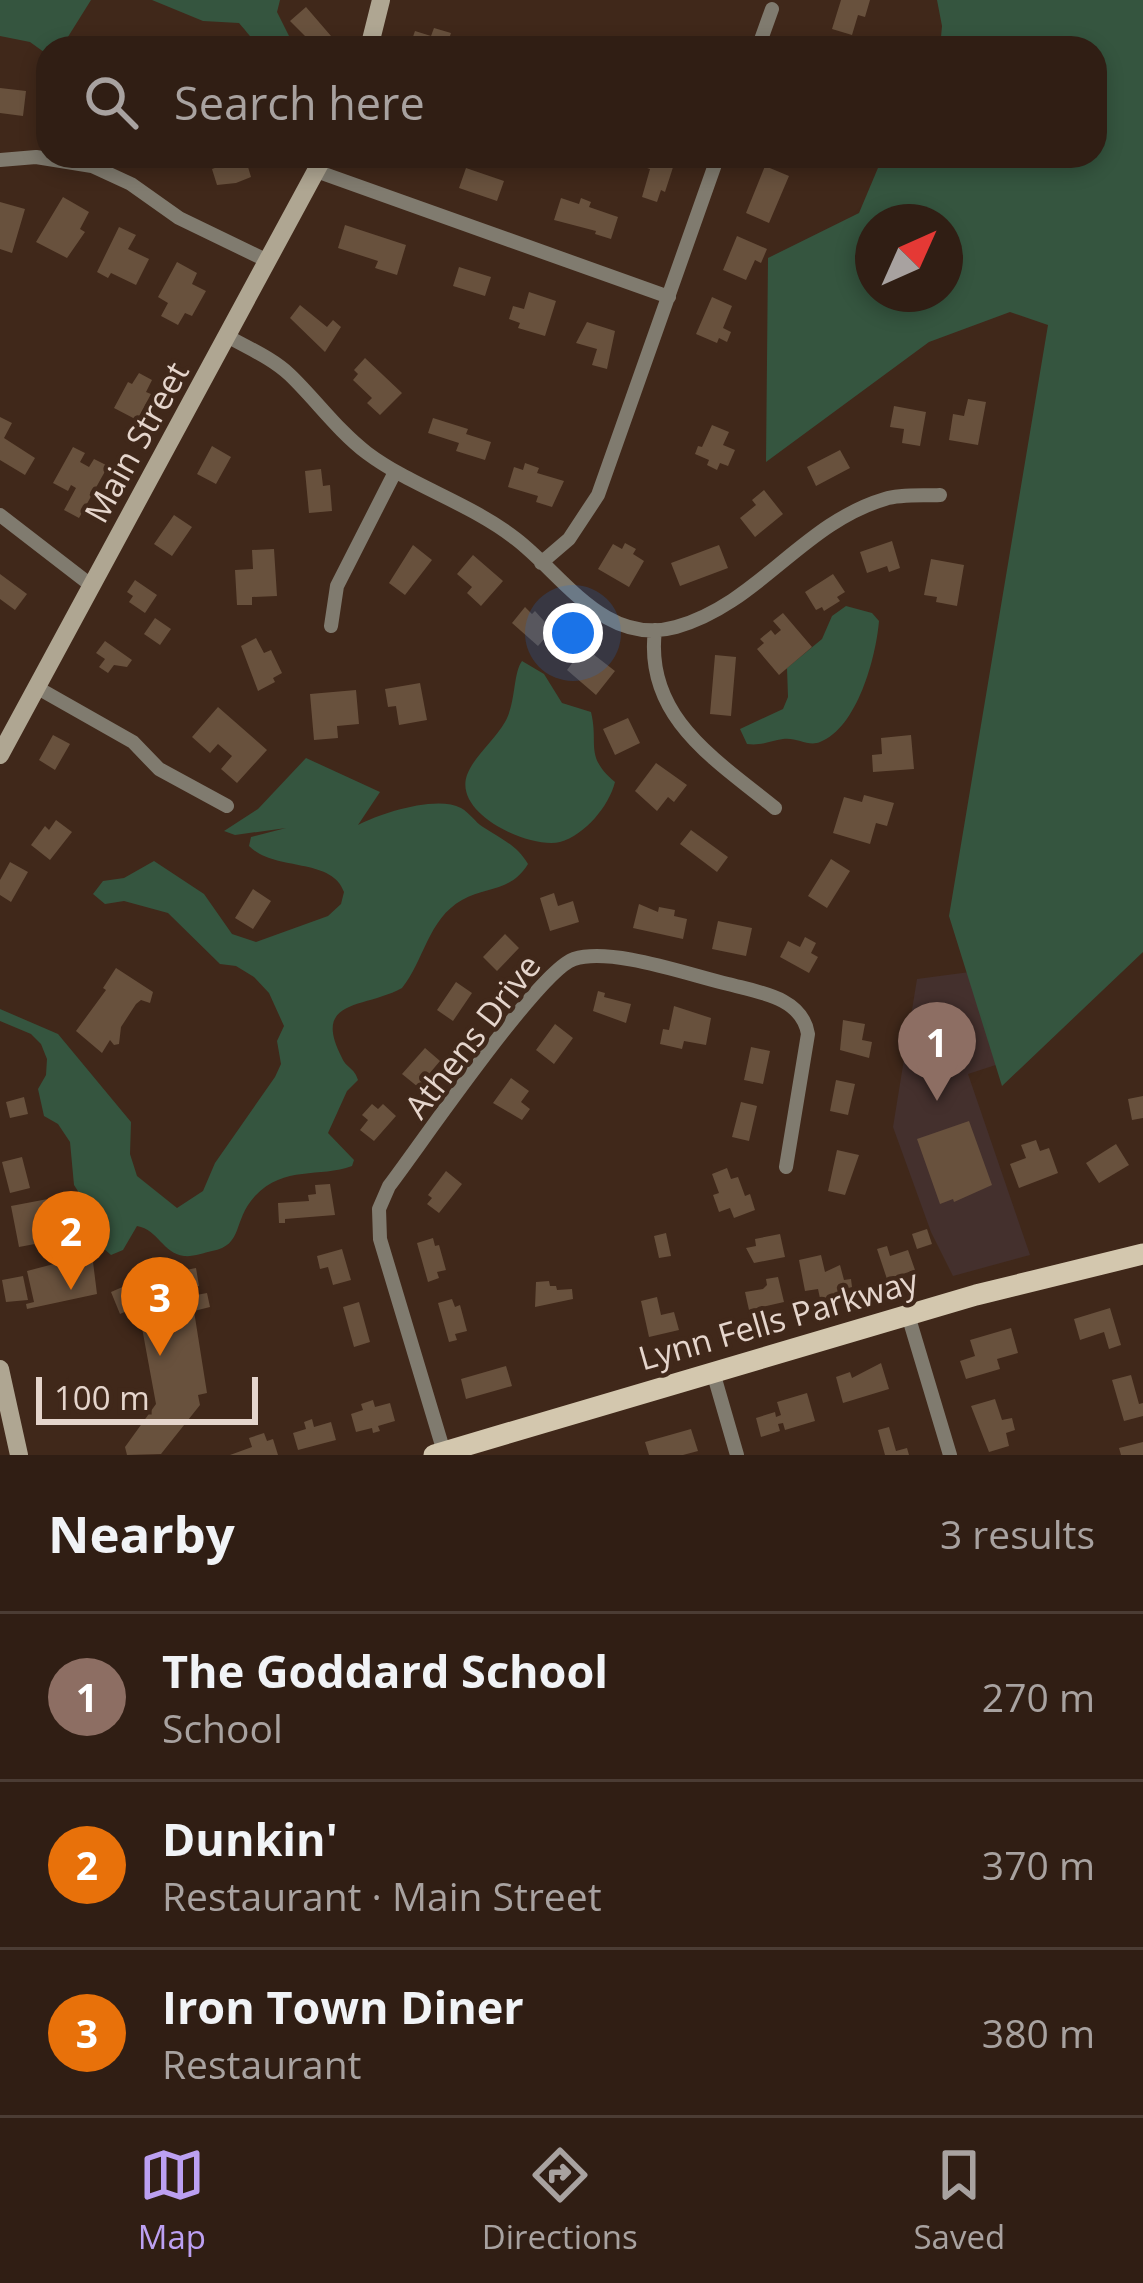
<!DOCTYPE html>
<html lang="en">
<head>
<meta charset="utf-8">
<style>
	:root { --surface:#301e14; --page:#38271d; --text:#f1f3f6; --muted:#a8a2a0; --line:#4b3c34; --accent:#bca0f2 }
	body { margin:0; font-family:"Open Sans",sans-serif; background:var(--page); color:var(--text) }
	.compass { position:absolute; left:855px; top:204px; width:108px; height:108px; border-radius:50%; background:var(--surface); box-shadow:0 6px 18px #0003; rotate:45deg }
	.scale { position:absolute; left:36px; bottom:30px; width:222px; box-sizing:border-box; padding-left:12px; border:6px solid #e5d5cc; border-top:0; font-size:33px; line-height:42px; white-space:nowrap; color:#e5d5cc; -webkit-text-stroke:9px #40281a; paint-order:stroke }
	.you { position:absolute; left:573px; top:633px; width:42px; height:42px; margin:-30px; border:9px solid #fff; border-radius:50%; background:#1a73e8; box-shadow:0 0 0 18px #1a73e833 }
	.badge { display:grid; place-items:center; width:78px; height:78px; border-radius:50%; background:var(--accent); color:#fff; font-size:39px; font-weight:700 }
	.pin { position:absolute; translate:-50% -99px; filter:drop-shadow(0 3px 6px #0008) }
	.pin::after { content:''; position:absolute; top:63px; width:42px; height:36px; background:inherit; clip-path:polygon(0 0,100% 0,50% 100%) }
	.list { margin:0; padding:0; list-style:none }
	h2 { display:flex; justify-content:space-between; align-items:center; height:156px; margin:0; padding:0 48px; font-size:51px }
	h2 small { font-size:39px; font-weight:400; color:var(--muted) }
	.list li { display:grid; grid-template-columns:78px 1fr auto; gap:36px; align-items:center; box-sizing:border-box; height:168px; padding:0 48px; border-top:3px solid var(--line) }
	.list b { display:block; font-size:45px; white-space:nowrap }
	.list p { margin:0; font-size:39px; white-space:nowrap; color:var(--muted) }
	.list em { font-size:39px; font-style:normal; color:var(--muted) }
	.icon { flex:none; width:66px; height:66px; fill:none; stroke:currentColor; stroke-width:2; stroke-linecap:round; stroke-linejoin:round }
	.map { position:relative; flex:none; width:1143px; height:1455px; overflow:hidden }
	.search { position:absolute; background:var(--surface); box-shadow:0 6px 18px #0003; left:36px; right:36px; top:36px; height:132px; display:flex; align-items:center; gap:30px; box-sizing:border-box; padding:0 42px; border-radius:36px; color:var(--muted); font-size:45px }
	.sheet { height:660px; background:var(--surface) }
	nav { display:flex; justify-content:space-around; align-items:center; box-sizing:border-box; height:168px; border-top:3px solid var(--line); background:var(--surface); font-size:33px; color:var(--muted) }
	nav a { display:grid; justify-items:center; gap:6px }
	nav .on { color:var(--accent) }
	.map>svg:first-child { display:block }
	.education { fill:#44302d }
	.green { fill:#35553f; fill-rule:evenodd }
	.building { fill:#68513d }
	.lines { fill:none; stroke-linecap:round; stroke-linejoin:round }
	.minor { stroke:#807b6f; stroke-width:14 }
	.secondary { stroke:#afa692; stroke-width:18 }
	.primary { stroke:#d3c7ae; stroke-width:21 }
	.labels { text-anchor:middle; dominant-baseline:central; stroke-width:9; stroke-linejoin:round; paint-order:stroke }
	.street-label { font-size:33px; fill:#e5d5cc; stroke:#40281a }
</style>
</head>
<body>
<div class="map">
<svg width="1143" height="1455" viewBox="0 0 1143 1455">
	<rect width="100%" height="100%" fill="#40281a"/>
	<path class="education" d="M 1015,966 L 1030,1054 L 968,1074 L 1030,1255 L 953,1276 L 931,1232 L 893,1127 L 917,979 Z"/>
	<path class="green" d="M 0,0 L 91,0 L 61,48 L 48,48 L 48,55 L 30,42 L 0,36 Z
		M 152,0 L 280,0 L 277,12 L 295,48 C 256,48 263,51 239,23 L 203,21 Z
		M 937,0 L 1143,0 L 1143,952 L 1002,1086 L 949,916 L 1048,325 L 1010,312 L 929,342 L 766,462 L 768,258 L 859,213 L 883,156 L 1095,156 L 1095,48 L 940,48 L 942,26 ZM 873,222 L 945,222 L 945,294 L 873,294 Z
		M 846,606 L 872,613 L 879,621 C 876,658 857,728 820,742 C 808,747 797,737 783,739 C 770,741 761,746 747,744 L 740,729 L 783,709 L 788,697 L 787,668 L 822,639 L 832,616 Z
		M 522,661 L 544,674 L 562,703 L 591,712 C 599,745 584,756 615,782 C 609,806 585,835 560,842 C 531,849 453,815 467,775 C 474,756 495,740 505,722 C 516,703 513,673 522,661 Z
		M 306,758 L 380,792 L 358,825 C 381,813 437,795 461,808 C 470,813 475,822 483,827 C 501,839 517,845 528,864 C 511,892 487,886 462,900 C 428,919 424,961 402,988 C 364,1009 311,998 342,1058 C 347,1069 354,1067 358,1080 L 347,1091 L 328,1133 L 354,1160 L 352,1166 C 320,1178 284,1165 255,1196 C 232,1221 244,1245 212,1251 C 203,1253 193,1257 184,1256 C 162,1253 159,1230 137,1226 L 123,1250 L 111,1255 L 103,1248 L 94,1216 L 74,1185 L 70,1142 L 58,1124 L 44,1116 L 38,1089 L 46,1075 L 47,1059 L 41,1044 L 31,1034 L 0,1021 L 0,1009 L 58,1034 L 131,1122 L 130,1154 L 137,1176 L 177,1208 L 203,1191 L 215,1163 L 275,1077 L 281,1064 L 277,1041 L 284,1026 L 269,993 L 254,977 L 236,966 L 220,964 L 168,913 L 124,901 L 105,904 L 93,894 L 103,881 L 124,878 L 154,861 L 204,894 L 232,934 L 256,942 L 328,916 L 341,904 L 344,892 C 332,857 275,872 249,846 L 251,837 L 286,828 L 235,835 L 224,831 L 258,809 Z"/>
	<path class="building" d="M 841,0 L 870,0 L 865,17 L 858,15 L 852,35 L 832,29 Z
		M 306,7 L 331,36 L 317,48 L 290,21 Z
		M 434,28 L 451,33 L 446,48 L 409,48 L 415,31 L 431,36 Z
		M 0,88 L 26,91 L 23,116 L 0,113 Z
		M 648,156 L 676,158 L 665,192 L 661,190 L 657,202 L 642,197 L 650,169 L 644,167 Z
		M 245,157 L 251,177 L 236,183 L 217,185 L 212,169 Z
		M 765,166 L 789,176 L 769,223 L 746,213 Z
		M 466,168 L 504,181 L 497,201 L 459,188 Z
		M 63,197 L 89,212 L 80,229 L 85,232 L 67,258 L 36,242 Z
		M 561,198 L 579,204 L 581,198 L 591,202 L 589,207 L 618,217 L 611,239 L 595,234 L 596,231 L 554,220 Z
		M 0,202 L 25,209 L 12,253 L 0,249 Z
		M 345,225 L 406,245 L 397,275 L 375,268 L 378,261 L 338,248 Z
		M 119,227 L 136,235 L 128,249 L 149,259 L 136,285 L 111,273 L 108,278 L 97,272 Z
		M 737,236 L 767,249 L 761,263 L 755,260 L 746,280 L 723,270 Z
		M 177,262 L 197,273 L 192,284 L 206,291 L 192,316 L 185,313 L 178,325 L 161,316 L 168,303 L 158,297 Z
		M 459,267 L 491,277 L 485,296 L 453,286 Z
		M 529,292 L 556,301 L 545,336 L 518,328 L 520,323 L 509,319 L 513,306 L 524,309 Z
		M 712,297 L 732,306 L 723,328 L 731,332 L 727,342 L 719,338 L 717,343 L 696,334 Z
		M 300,305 L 327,327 L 333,320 L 341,327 L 325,352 L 290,318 Z
		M 587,322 L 615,331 L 607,369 L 592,365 L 597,349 L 576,343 Z
		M 365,358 L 402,393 L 380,415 L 367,403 L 372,398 L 353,380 L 358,374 L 354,370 Z
		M 139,373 L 152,380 L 146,392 L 151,394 L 137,420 L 114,408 L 128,382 L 132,384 Z
		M 968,399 L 986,402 L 978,445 L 949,440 L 953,414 L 964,416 Z
		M 894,406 L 926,412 L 920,446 L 902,443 L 904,429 L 890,427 Z
		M 0,417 L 12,423 L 4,438 L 35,458 L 25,475 L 0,460 Z
		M 433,418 L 468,429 L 466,434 L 491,442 L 485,460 L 456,451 L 459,443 L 428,433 Z
		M 712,425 L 729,432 L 723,445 L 735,450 L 728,466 L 720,463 L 717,470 L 707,465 L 709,460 L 695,454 L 698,446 L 702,447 Z
		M 212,446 L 231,457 L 216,484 L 197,474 Z
		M 73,447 L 85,453 L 80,462 L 89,467 L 94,459 L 108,466 L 79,518 L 64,510 L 76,488 L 71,485 L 68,491 L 53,483 Z
		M 840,450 L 850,468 L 816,486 L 807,467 Z
		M 525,463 L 539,468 L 537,473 L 564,481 L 552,507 L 536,502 L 538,496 L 508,487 L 514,467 L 523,470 Z
		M 321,469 L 323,486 L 330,485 L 332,511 L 309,513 L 305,471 Z
		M 764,490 L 783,514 L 755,537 L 740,518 L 756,505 L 752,500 Z
		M 174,515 L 192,527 L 172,556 L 154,544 Z
		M 892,541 L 900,568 L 889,572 L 887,566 L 867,573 L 860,552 Z
		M 625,543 L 636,549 L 633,554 L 644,561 L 629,587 L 598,569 L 613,544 L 622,549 Z
		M 413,545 L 432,560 L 405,595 L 389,583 Z
		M 719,545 L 728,568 L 680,586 L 671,563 Z
		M 274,549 L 277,596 L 252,597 L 252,605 L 237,605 L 235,570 L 253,569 L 252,550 Z
		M 473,555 L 503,581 L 481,606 L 467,593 L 472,587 L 457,574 Z
		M 931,559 L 964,565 L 957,606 L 936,602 L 937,597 L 924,595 Z
		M 0,574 L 27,594 L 15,610 L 0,599 Z
		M 833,574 L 845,592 L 837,597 L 840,601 L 824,611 L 822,607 L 816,610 L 805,592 Z
		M 135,580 L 157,595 L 145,613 L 129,602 L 133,596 L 127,592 Z
		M 525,607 L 532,614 L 535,611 L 552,630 L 538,646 L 512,623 Z
		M 783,613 L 812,647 L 779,675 L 757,649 L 764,643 L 760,639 L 771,630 L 775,635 L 781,630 L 773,621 Z
		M 155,618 L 171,629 L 160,645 L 144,634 Z
		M 256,638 L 264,653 L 271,650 L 282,673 L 273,678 L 275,682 L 258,691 L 241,646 Z
		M 105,641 L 132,660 L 127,667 L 114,665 L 108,673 L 99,667 L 105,659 L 96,653 Z
		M 584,647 L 615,671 L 596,695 L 567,670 Z
		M 715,655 L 736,657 L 731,716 L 710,714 Z
		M 420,683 L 427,720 L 399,725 L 396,706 L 388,707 L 385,689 Z
		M 356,690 L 359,724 L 337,726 L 338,738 L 314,740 L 310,694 Z
		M 218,707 L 267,750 L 237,783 L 221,769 L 232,756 L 218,744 L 210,753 L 192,737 Z
		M 628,718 L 640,743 L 615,755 L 603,729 Z
		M 53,735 L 70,744 L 55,770 L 39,760 Z
		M 911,735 L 914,769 L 873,772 L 872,755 L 882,754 L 881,738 Z
		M 656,763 L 687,785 L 674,802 L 668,797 L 657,811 L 635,791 Z
		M 864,795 L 894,803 L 887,826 L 876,823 L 870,844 L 833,833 L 844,797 L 862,802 Z
		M 56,820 L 72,832 L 50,860 L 31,845 L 45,826 L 49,830 Z
		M 691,830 L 728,857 L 717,872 L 680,844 Z
		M 831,859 L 850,871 L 827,908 L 808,896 Z
		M 10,862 L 28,872 L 11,902 L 0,895 L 0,880 Z
		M 253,889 L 271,901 L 253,929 L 235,918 Z
		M 554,893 L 558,906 L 573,901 L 579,922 L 550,931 L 540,898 Z
		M 639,904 L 658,912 L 659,907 L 675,910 L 674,916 L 687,919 L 683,939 L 633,928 Z
		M 718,921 L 752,928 L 746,956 L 712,949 Z
		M 505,934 L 519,948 L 497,971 L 483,957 Z
		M 805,937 L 816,943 L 811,953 L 818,957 L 809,973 L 780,957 L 788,941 L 800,947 Z
		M 116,968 L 153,992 L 150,1003 L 141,1000 L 136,1004 L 121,1027 L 119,1044 L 114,1045 L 110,1040 L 102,1053 L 76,1031 L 106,990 L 103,988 Z
		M 456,982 L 472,993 L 453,1021 L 437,1010 Z
		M 598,991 L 605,993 L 604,997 L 631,1004 L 626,1023 L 593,1011 Z
		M 674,1006 L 711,1018 L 706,1045 L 684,1041 L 682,1049 L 660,1044 L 663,1029 L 669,1030 Z
		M 843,1020 L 865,1024 L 862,1040 L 872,1042 L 869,1058 L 840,1050 Z
		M 555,1024 L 573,1038 L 554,1064 L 536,1050 Z
		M 751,1047 L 770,1051 L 763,1084 L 744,1080 Z
		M 425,1048 L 440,1061 L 418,1087 L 402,1074 Z
		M 511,1078 L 529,1091 L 521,1102 L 530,1109 L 522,1120 L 493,1103 Z
		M 836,1080 L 855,1084 L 848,1115 L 830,1111 Z
		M 1143,1096 L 1143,1118 L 1132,1120 L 1128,1099 Z
		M 24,1097 L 28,1114 L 10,1118 L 6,1102 Z
		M 741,1102 L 757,1106 L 749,1141 L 732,1137 Z
		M 372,1104 L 378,1109 L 383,1104 L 396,1116 L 374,1141 L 360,1130 L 368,1120 L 362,1115 Z
		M 969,1121 L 992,1185 L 954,1202 L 953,1199 L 940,1204 L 917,1139 Z
		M 1036,1140 L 1040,1151 L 1049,1148 L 1058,1173 L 1019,1188 L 1010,1164 L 1026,1158 L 1021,1145 Z
		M 1116,1144 L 1129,1165 L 1099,1183 L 1086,1163 Z
		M 837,1150 L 859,1155 L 845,1195 L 828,1191 Z
		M 22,1157 L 30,1188 L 10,1193 L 2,1162 Z
		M 727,1168 L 731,1179 L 738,1177 L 745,1196 L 750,1194 L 755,1210 L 734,1218 L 730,1208 L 719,1212 L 713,1195 L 719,1193 L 712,1174 Z
		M 446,1171 L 462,1184 L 439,1213 L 427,1204 L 432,1198 L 428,1195 Z
		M 330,1184 L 335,1215 L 285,1219 L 285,1223 L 279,1223 L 278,1203 L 309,1201 L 308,1195 L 316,1194 L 315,1185 Z
		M 53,1198 L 61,1239 L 19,1247 L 11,1206 Z
		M 927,1229 L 932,1244 L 917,1249 L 912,1234 Z
		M 666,1233 L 671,1256 L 659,1258 L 654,1236 Z
		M 780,1234 L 785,1257 L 754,1263 L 746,1248 L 756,1246 L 755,1239 Z
		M 433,1238 L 435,1246 L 439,1245 L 446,1270 L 437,1272 L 439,1278 L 428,1282 L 417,1243 Z
		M 887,1246 L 890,1256 L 908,1250 L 915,1270 L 887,1279 L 877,1249 Z
		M 342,1249 L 351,1280 L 333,1285 L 328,1267 L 320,1269 L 317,1256 Z
		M 92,1254 L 97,1294 L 27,1309 L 26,1304 L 34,1302 L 27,1271 Z
		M 821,1255 L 825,1272 L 840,1265 L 844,1280 L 851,1279 L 852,1287 L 841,1290 L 843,1299 L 821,1303 L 818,1289 L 805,1291 L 799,1260 Z
		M 196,1268 L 199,1286 L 190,1287 L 191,1296 L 207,1293 L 210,1307 L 194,1311 L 207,1393 L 198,1395 L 200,1405 L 161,1454 L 127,1455 L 125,1447 L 156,1404 L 138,1306 L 120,1314 L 111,1292 L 141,1279 Z
		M 23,1276 L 28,1300 L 6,1302 L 2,1280 Z
		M 778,1277 L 784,1302 L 749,1310 L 745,1292 L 763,1289 L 767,1285 L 766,1279 Z
		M 549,1281 L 550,1286 L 556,1286 L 557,1290 L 572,1289 L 573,1299 L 535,1307 L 536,1282 Z
		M 657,1297 L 661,1315 L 674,1312 L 679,1330 L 649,1337 L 641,1301 Z
		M 452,1299 L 455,1307 L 460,1305 L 467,1331 L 455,1334 L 457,1340 L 449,1342 L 438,1303 Z
		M 359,1302 L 370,1342 L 354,1347 L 343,1307 Z
		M 1110,1308 L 1121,1345 L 1109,1349 L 1104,1332 L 1080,1340 L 1074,1319 Z
		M 1011,1328 L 1018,1353 L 997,1359 L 1000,1369 L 966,1379 L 960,1361 L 975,1356 L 970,1340 Z
		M 881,1363 L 889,1389 L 843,1403 L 836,1377 L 850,1372 L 852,1378 Z
		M 506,1366 L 512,1386 L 466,1399 L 461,1379 Z
		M 1131,1375 L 1139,1404 L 1143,1403 L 1143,1416 L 1124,1421 L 1112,1380 Z
		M 807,1393 L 815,1421 L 785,1430 L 783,1423 L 778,1424 L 780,1431 L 761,1437 L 756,1418 L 775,1412 L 776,1417 L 781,1415 L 777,1402 Z
		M 995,1399 L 1002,1420 L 1012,1418 L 1015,1430 L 1006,1433 L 1009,1446 L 989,1452 L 971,1406 Z
		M 373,1400 L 375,1407 L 390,1403 L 395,1421 L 378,1426 L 380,1431 L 373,1433 L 372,1428 L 356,1432 L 351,1414 L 363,1410 L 361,1404 Z
		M 312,1419 L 314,1427 L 331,1422 L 336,1440 L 298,1450 L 293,1433 L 306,1429 L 304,1422 Z
		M 889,1427 L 896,1451 L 907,1448 L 909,1455 L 885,1455 L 878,1430 Z
		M 691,1429 L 698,1451 L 683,1455 L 649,1455 L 645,1442 Z
		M 264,1433 L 267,1441 L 273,1439 L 278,1455 L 230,1455 L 252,1447 L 249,1438 Z
		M 1143,1442 L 1143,1455 L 1121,1455 L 1119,1448 Z"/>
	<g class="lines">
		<path class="minor" d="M 758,48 L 772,9
			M 0,160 L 36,157 L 92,166 L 131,184 L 179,218 L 268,261
			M 316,171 L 669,297
			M 227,336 C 248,348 272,358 290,375 C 316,400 338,431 367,453 C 411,486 470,503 516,539 C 563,575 605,647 676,627 C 758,604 803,523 885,499 C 901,494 923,496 940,495
			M 0,515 L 92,586
			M 541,563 L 569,539 L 598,495 L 718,156
			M 331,626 L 337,586 L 395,472
			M 655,630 C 644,717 716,760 775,808
			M 36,687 L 133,742 L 159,769 L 227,806
			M 908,1315 L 950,1455
			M 713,1372 L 737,1455
			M 444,1452 L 380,1239 L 379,1209 L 389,1186 C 419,1147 539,970 574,959 C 612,947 689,975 728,984 C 758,992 802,997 808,1034 L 786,1167"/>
		<path class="secondary" d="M 369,48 L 381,0
			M 0,755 L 324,156
			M 0,1369 L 19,1455"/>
		<path class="primary" d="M 434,1455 L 976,1295 L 1143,1254"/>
	</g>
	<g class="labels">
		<g class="street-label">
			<text transform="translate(136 442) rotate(-61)">Main Street</text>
			<text transform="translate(472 1036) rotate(-52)">Athens Drive</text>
			<text transform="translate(778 1319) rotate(-16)">Lynn Fells Parkway</text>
		</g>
	</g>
</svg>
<svg class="compass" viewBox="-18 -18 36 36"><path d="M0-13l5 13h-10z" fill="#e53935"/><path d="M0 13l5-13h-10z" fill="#a8a2a0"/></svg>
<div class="scale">100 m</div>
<div class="you"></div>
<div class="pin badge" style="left:937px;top:1101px;background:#8d6e63">1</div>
<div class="pin badge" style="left:71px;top:1290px;background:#e8710a">2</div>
<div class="pin badge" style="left:160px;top:1356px;background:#e8710a">3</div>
<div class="search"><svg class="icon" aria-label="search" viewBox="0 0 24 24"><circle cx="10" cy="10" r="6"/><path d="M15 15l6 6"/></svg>Search here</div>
</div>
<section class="sheet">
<h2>Nearby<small>3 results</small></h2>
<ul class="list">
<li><span class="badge" style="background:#8d6e63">1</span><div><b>The Goddard School</b><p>School</p></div><em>270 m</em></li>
<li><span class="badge" style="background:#e8710a">2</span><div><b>Dunkin'</b><p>Restaurant · Main Street</p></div><em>370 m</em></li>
<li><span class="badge" style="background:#e8710a">3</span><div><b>Iron Town Diner</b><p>Restaurant</p></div><em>380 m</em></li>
</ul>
</section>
<nav>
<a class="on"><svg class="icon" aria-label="map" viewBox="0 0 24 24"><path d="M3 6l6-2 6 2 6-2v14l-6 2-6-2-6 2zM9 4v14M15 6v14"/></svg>Map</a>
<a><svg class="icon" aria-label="directions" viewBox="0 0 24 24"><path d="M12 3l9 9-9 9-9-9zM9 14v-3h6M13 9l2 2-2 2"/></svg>Directions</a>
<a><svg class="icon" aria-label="saved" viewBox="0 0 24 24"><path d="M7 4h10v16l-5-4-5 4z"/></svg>Saved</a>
</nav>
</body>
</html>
